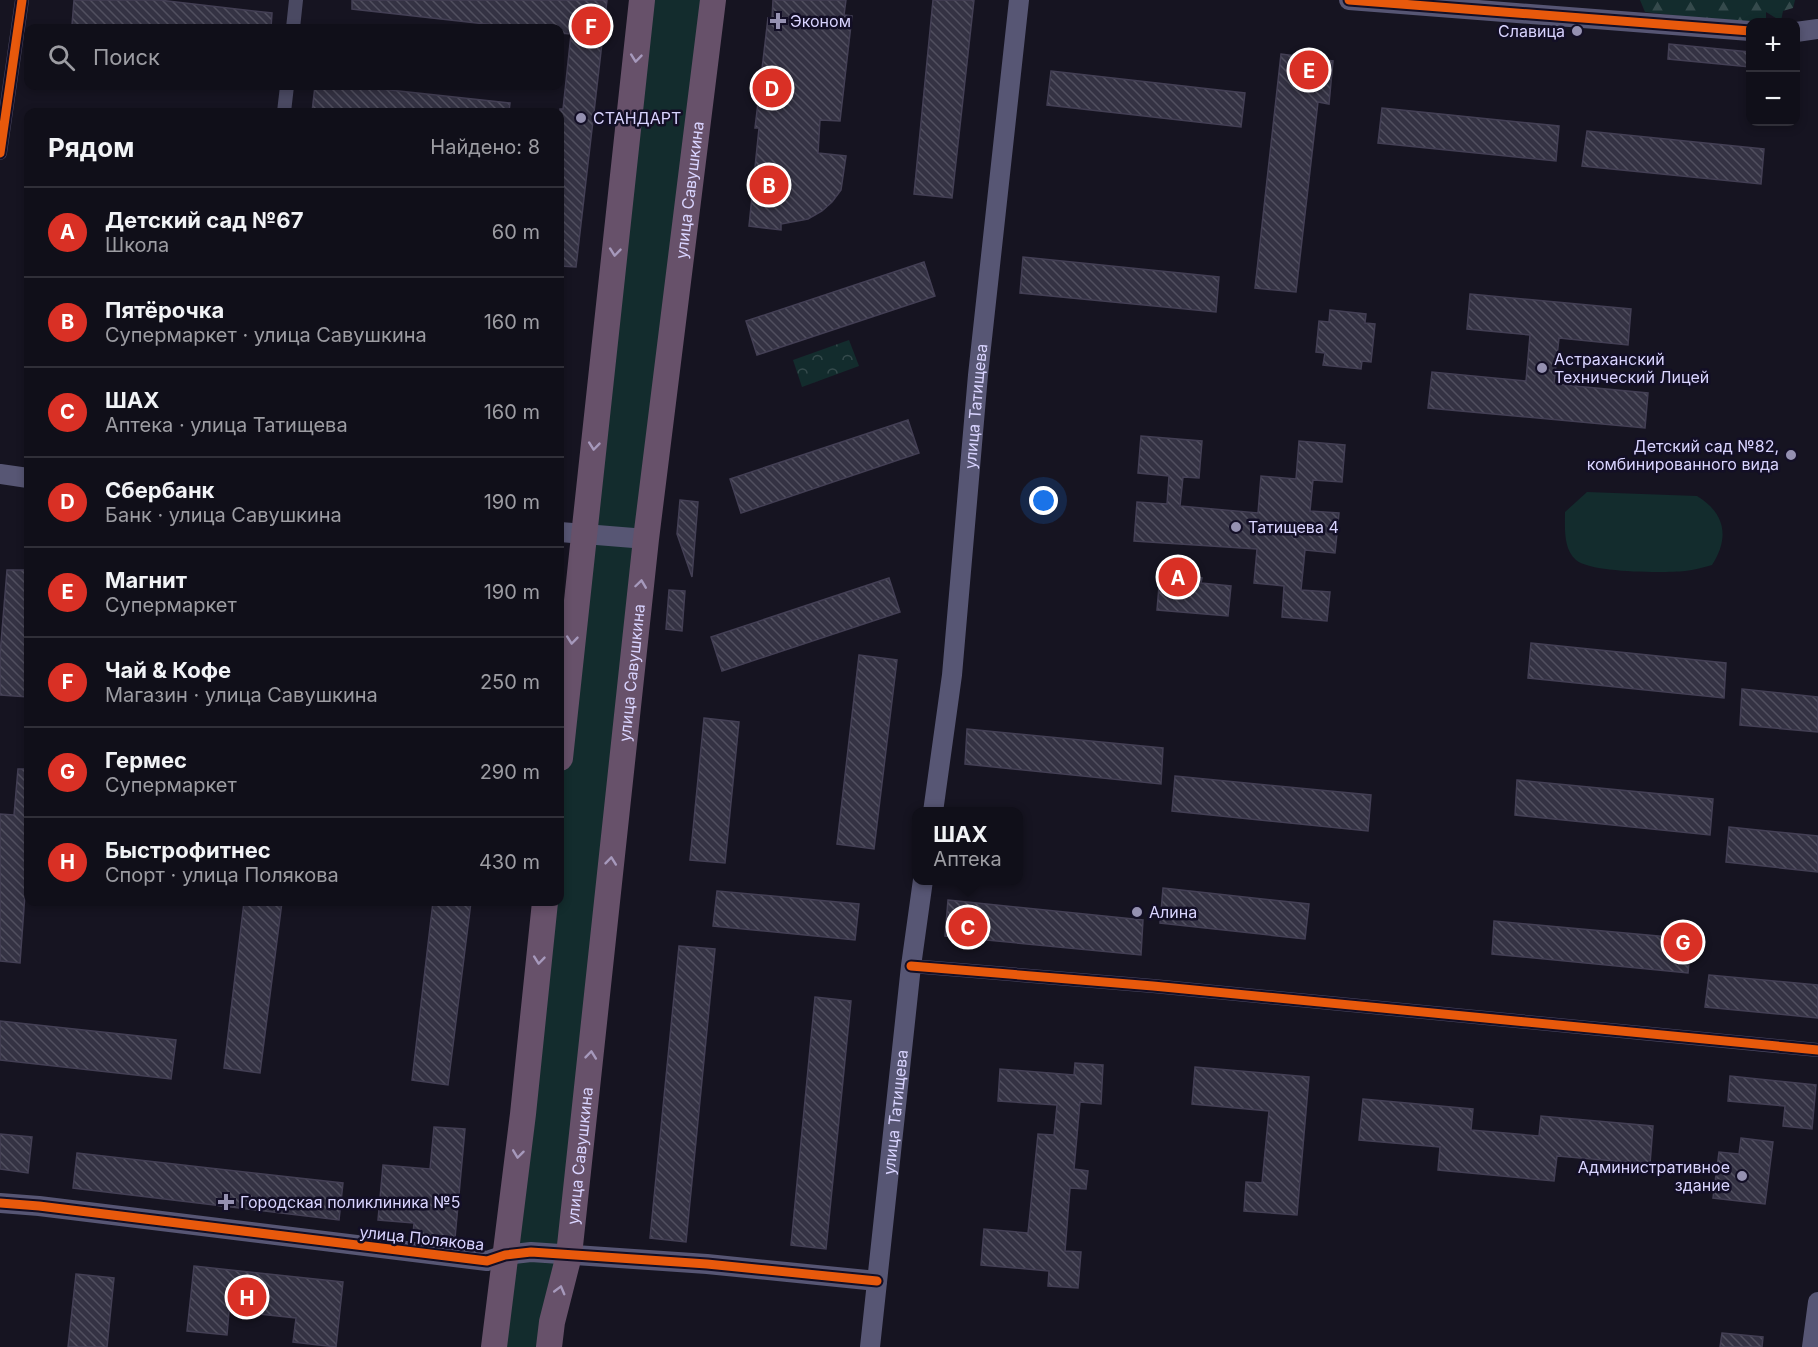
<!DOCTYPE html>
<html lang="ru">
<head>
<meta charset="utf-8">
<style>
	:root { --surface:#100f19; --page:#191822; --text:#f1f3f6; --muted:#9c9ca2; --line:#302f38; --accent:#d93025 }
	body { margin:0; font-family:Inter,sans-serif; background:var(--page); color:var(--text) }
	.controls { position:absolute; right:18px; top:18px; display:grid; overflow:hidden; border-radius:12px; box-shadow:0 3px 9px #0003 }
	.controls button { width:54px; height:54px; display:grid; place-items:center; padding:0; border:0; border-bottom:2px solid var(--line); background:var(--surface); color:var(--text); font:30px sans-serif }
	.you { position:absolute; left:1044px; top:501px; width:21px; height:21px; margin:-15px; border:4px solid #fff; border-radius:50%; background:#1a73e8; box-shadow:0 0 0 9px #1a73e833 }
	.badge { display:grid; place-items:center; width:39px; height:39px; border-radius:50%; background:var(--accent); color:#fff; font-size:20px; font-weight:700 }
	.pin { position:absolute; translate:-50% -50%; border:3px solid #fff; box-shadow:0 2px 6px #0006 }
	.popup { position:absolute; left:912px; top:807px; width:111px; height:78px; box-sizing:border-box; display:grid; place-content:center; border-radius:12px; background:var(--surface); filter:drop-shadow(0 2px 4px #0005); font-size:20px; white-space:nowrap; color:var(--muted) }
	.popup b { font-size:22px; color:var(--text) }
	.popup::after { content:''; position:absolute; left:50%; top:100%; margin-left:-12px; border:12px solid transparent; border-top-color:var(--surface) }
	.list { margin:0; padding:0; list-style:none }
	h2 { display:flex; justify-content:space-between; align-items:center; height:78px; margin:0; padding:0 24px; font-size:26px }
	h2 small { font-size:20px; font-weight:400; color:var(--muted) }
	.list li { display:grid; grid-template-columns:39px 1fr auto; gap:18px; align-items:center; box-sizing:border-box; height:90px; padding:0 24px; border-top:2px solid var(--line) }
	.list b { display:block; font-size:22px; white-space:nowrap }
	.list p { margin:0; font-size:20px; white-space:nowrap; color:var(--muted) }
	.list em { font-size:20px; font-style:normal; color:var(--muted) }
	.icon { flex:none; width:33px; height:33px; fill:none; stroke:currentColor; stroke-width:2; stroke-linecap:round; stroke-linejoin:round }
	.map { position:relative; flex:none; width:1818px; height:1347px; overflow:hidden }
	.search { position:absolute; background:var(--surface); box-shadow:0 3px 9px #0003; left:24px; top:24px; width:540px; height:66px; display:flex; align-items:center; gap:15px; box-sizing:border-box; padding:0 21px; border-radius:12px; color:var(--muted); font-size:22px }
	.panel { position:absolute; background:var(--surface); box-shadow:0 3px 9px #0003; left:24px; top:108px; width:540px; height:798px; border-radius:12px }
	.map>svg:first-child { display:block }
	.grass { fill:#132c2d }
	.forest { fill:url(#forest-firs) }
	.park { fill:url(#park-crowns) }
	.building { fill:url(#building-back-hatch); stroke:#433f54; stroke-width:1.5 }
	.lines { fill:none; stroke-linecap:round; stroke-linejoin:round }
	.street { stroke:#4a4962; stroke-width:14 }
	.secondary { stroke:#575674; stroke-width:20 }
	.highway { stroke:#67516a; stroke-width:26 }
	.cycleway-casing { stroke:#130f26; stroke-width:13 }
	.cycleway { stroke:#e8590c; stroke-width:9 }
	.oneway { stroke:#a699bc }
	.poi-dot { fill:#9591b1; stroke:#130f26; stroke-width:2 }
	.labels { text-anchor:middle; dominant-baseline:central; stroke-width:5; stroke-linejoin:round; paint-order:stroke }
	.poi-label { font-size:16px; fill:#d9d4ff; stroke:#130f26; text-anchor:start }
	.street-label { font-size:16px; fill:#d9d4ff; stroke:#130f26 }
</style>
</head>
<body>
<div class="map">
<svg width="1818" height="1347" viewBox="0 0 1818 1347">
	<defs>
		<pattern id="forest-firs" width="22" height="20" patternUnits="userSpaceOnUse" patternTransform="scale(1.5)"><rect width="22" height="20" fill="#132c2d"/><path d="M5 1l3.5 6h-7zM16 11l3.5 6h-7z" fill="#354a4c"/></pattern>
		<pattern id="park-crowns" width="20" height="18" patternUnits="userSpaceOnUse" patternTransform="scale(1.5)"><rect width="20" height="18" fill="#132c2d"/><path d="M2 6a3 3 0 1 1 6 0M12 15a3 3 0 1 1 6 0" fill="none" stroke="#354a4c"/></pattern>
		<pattern id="building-back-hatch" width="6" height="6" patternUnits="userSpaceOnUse" patternTransform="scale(1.5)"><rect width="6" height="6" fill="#343243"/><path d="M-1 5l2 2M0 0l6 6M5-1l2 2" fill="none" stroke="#514f5f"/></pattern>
	</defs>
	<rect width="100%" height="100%" fill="#161421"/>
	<path class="grass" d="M 642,0 L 713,0 L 549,1347 L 494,1347 L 545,902 L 560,902 L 560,767 Z
		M 1587,492 L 1697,496 C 1725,513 1730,537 1712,565 C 1704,567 1694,570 1685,571 C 1664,573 1591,573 1576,560 C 1563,549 1565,527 1565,512 Z"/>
	<path class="forest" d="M 1640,0 L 1795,0 L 1793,8 L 1783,11 L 1781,21 L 1766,12 L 1766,22 L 1750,24 L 1645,12 Z"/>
	<path class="park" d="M 849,340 L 859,366 L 802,387 L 793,360 Z"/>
	<path class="building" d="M 74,0 L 159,0 L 272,13 L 271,28 L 106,28 L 72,25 Z
		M 352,0 L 607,0 L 576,267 L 560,266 L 560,109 L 563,109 L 571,34 L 560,33 L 560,28 L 520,28 L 352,9 Z
		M 773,0 L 846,0 L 844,15 L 852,16 L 840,121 L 820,120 L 818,153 L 846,156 L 841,190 L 832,202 L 822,211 L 808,219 L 781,224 L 781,230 L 749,226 L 759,128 L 755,128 L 768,18 L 772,19 Z
		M 933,0 L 974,0 L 952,198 L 914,194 Z
		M 1669,44 L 1750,52 L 1750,67 L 1668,59 Z
		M 1281,54 L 1333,61 L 1329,104 L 1318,102 L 1296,292 L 1255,288 Z
		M 1051,71 L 1245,93 L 1241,127 L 1047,105 Z
		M 315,86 L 353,86 L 510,103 L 509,112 L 312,112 Z
		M 1382,108 L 1559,126 L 1556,161 L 1378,143 Z
		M 1587,131 L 1764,149 L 1761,184 L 1582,166 Z
		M 1023,257 L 1219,277 L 1216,312 L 1020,293 Z
		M 924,262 L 935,296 L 757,355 L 746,321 Z
		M 1470,294 L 1631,309 L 1628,345 L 1559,338 L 1554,384 L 1648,393 L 1645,428 L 1428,408 L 1432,372 L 1526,381 L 1530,335 L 1467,329 Z
		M 1330,310 L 1366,314 L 1365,323 L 1375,324 L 1371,362 L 1362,361 L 1361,369 L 1323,365 L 1325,353 L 1316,352 L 1319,321 L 1329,322 Z
		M 908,420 L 919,453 L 741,513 L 730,479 Z
		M 1141,436 L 1202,441 L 1199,478 L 1183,477 L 1180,506 L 1258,513 L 1261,476 L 1296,479 L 1299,441 L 1345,445 L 1342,482 L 1313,480 L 1310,511 L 1339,513 L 1335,553 L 1305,550 L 1301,590 L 1330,592 L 1327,621 L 1282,617 L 1284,586 L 1254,583 L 1257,549 L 1134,541 L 1137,502 L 1167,504 L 1169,476 L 1138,473 Z
		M 680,500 L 698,502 L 692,577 L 677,534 Z
		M 7,570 L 28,570 L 28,697 L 0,695 L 0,655 Z
		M 1160,574 L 1202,578 L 1201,583 L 1231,586 L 1228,616 L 1157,610 Z
		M 889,578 L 900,612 L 722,671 L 711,637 Z
		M 669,590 L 685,591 L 682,631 L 666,629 Z
		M 1531,643 L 1726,663 L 1724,698 L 1528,678 Z
		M 859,655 L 897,660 L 874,849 L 837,844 Z
		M 1742,689 L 1818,697 L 1818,732 L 1740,725 Z
		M 704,718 L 739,722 L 725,863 L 690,860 Z
		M 967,729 L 1163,748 L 1161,784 L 965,764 Z
		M 18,769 L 28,769 L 28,853 L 20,963 L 0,961 L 0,814 L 14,815 Z
		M 1175,776 L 1371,795 L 1368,831 L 1172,811 Z
		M 1517,780 L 1713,799 L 1710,835 L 1515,815 Z
		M 1729,827 L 1818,836 L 1818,872 L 1726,862 Z
		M 1163,888 L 1309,904 L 1305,939 L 1160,923 Z
		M 717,891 L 859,904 L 855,940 L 713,926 Z
		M 948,900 L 1143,920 L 1141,955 L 945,936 Z
		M 244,902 L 282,902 L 260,1073 L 224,1068 Z
		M 433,902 L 471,902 L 448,1085 L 412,1080 Z
		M 1494,921 L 1691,939 L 1688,973 L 1492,954 Z
		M 679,946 L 715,949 L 686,1242 L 650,1238 Z
		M 1709,975 L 1818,985 L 1818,1018 L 1705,1007 Z
		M 815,997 L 851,1001 L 826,1249 L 791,1245 Z
		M 0,1021 L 176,1040 L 171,1079 L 0,1060 Z
		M 1075,1063 L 1103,1065 L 1101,1104 L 1080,1102 L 1074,1169 L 1088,1171 L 1086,1189 L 1070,1188 L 1065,1251 L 1081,1252 L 1078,1288 L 1048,1286 L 1049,1271 L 981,1265 L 984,1229 L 1028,1233 L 1038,1134 L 1054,1135 L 1057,1105 L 998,1101 L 1000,1069 L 1074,1075 Z
		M 1195,1067 L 1309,1077 L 1297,1215 L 1244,1211 L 1246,1182 L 1262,1183 L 1269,1111 L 1192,1104 Z
		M 1730,1076 L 1816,1085 L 1812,1129 L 1783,1126 L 1785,1106 L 1728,1101 Z
		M 1363,1099 L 1473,1109 L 1471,1130 L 1539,1136 L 1541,1116 L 1653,1126 L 1650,1164 L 1557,1156 L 1554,1181 L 1438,1170 L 1440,1147 L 1359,1140 Z
		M 434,1127 L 465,1129 L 455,1238 L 413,1234 L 414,1223 L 378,1220 L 383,1165 L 430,1169 Z
		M 0,1134 L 32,1137 L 28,1173 L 0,1169 Z
		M 1741,1138 L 1773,1142 L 1765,1204 L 1713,1198 L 1719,1152 L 1739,1154 Z
		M 77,1153 L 343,1183 L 339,1220 L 73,1188 Z
		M 194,1266 L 343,1282 L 336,1347 L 293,1342 L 296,1318 L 229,1311 L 227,1335 L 187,1331 Z
		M 76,1274 L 114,1278 L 107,1347 L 68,1347 Z
		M 1722,1333 L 1763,1337 L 1762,1347 L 1720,1347 Z"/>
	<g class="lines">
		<path class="street" d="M 293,28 L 296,0
			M 284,112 L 287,86
			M 0,153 L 22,0
			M 911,966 L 1153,986 L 1818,1050"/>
		<g class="secondary">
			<path d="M 1349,0 L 1750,31"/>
			<path d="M 1796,32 L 1818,29"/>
			<path d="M 0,474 L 28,478"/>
			<path d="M 560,532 L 646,539"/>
			<path id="s1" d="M 933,812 L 952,675 L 978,375 L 1019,0"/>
			<path d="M 0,1203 L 39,1206 L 487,1261 L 505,1255 L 531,1252 L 707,1264 L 877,1281"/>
			<path id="s2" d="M 870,1347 L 911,966 L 923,880"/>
			<path d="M 1812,1347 L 1818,1302"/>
		</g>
		<g class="highway">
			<path d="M 560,758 L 642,0"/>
			<path d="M 494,1347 L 523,1114 L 545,902"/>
			<path id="s3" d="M 549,1347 L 552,1322 L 569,1255 L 646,539 L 713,0"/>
		</g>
		<g class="cycleway-casing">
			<path id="cycleway" d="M 1349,0 L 1750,31
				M 0,153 L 22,0
				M 911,966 L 1153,986 L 1818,1050
				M 0,1203 L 39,1206 L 487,1261 L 505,1255 L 531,1252 L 707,1264 L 877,1281"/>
		</g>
		<use href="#cycleway" class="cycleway"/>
	</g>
	<defs><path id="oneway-chevron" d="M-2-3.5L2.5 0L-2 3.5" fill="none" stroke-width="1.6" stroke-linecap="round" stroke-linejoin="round" transform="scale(1.5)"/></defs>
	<g class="oneway">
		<use href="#oneway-chevron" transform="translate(636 58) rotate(96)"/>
		<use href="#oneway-chevron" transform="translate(615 252) rotate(96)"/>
		<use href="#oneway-chevron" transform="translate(594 446) rotate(96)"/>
		<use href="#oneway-chevron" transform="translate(641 584) rotate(-82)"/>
		<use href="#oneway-chevron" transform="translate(572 640) rotate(96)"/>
		<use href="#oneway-chevron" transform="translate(611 861) rotate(-84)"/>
		<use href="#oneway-chevron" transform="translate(539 960) rotate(96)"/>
		<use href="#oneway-chevron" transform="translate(591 1055) rotate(-84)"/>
		<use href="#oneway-chevron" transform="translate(518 1154) rotate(97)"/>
		<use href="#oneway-chevron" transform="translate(560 1290) rotate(-75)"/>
	</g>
	<g class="poi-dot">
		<path d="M775 12h6v6h6v6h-6v6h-6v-6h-6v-6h6z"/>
		<circle cx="1577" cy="31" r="6"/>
		<circle cx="581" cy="118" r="6"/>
		<circle cx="1542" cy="368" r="6"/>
		<circle cx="1791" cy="455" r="6"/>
		<circle cx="1236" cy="527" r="6"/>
		<circle cx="1137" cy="912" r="6"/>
		<circle cx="1742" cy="1176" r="6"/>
		<path d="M223 1193h6v6h6v6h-6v6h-6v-6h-6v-6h6z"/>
	</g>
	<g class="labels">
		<g class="poi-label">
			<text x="790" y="21">Эконом</text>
			<text x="1565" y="31" text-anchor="end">Славица</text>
			<text x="593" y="118">СТАНДАРТ</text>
			<text x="1554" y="359">Астраханский<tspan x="1554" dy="18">Технический Лицей</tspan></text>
			<text x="1779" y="446" text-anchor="end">Детский сад №82,<tspan x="1779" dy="18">комбинированного вида</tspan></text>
			<text x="1248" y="527">Татищева 4</text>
			<text x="1149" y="912">Алина</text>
			<text x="1730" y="1167" text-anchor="end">Административное<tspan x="1730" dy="18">здание</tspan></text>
			<text x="240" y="1202">Городская поликлиника №5</text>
		</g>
		<g class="street-label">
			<text stroke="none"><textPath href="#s3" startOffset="1166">улица Савушкина</textPath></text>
			<text stroke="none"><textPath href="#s1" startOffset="408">улица Татищева</textPath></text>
			<text stroke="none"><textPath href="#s3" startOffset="680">улица Савушкина</textPath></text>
			<text stroke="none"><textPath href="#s2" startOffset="236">улица Татищева</textPath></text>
			<text stroke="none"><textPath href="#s3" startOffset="194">улица Савушкина</textPath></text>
			<text transform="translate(422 1238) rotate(6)">улица Полякова</text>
		</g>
	</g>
</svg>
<div class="controls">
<button>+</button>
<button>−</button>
</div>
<div class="you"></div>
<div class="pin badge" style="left:1178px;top:577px">A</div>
<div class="pin badge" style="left:769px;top:185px">B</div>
<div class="pin badge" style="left:968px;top:927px">C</div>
<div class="popup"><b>ШАХ</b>Аптека</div>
<div class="pin badge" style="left:772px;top:88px">D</div>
<div class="pin badge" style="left:1309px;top:70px">E</div>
<div class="pin badge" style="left:591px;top:26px">F</div>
<div class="pin badge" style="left:1683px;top:942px">G</div>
<div class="pin badge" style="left:247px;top:1297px">H</div>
<div class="search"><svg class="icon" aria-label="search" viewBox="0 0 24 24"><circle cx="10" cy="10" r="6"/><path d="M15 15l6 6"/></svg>Поиск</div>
<section class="panel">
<h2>Рядом<small>Найдено: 8</small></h2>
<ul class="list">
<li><span class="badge">A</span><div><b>Детский сад №67</b><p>Школа</p></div><em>60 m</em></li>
<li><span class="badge">B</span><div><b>Пятёрочка</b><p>Супермаркет · улица Савушкина</p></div><em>160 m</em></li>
<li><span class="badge">C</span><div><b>ШАХ</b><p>Аптека · улица Татищева</p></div><em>160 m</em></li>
<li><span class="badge">D</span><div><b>Сбербанк</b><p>Банк · улица Савушкина</p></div><em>190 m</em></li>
<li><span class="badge">E</span><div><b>Магнит</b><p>Супермаркет</p></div><em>190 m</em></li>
<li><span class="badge">F</span><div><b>Чай &amp; Кофе</b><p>Магазин · улица Савушкина</p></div><em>250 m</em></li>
<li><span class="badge">G</span><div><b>Гермес</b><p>Супермаркет</p></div><em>290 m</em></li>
<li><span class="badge">H</span><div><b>Быстрофитнес</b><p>Спорт · улица Полякова</p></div><em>430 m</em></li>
</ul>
</section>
</div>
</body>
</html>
